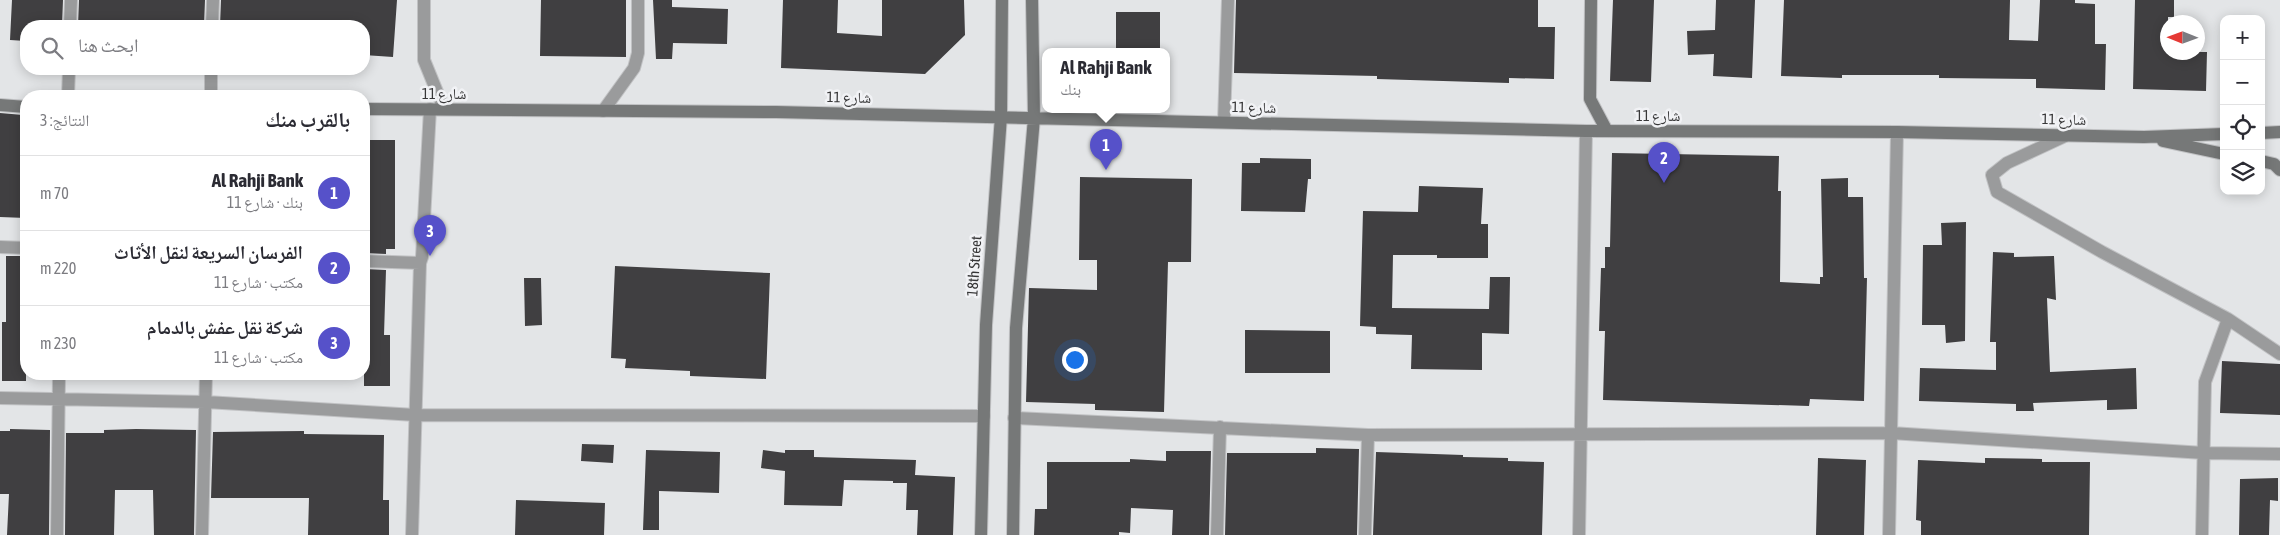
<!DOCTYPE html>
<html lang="ar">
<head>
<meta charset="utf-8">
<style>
	:root { --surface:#fff; --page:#f7f7f7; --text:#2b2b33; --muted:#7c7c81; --line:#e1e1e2; --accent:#5651c9 }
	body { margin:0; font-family:"Asap Condensed","Noto Naskh Arabic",sans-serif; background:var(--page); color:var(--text); direction:rtl }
	.controls { position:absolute; right:15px; top:15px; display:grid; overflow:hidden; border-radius:10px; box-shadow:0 2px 12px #0003 }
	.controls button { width:45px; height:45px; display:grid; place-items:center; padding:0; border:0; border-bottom:1px solid var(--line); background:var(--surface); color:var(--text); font:25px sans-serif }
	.compass { position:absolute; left:2160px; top:15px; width:45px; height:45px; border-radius:50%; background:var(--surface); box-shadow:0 2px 12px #0003; rotate:271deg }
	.you { position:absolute; left:1074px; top:359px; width:18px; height:18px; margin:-12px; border:4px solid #fff; border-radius:50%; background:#1a73e8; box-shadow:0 0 0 8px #1a73e833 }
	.badge { display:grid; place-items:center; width:32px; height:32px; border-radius:50%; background:var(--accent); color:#fff; font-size:16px; font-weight:700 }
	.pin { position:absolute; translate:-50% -41px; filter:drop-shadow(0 1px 2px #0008) }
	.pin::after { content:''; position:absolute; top:26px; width:18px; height:15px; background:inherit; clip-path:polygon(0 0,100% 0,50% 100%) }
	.popup { position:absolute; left:1042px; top:48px; width:128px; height:65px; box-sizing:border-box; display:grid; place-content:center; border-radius:10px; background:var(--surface); filter:drop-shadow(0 1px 4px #0005); font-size:16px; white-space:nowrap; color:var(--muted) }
	.popup b { font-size:19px; color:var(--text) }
	.popup::after { content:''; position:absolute; left:50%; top:100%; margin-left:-10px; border:10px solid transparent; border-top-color:var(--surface) }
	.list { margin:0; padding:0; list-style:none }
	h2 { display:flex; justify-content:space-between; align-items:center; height:65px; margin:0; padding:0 20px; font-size:21px }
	h2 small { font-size:16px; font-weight:400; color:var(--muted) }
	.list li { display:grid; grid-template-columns:32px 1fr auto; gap:15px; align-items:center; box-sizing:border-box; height:75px; padding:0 20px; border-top:1px solid var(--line) }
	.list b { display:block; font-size:19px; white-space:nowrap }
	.list p { margin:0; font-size:16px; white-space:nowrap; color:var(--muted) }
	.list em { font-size:16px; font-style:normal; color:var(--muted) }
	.icon { flex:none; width:28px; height:28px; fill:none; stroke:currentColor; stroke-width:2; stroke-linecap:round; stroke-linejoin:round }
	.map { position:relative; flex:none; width:2280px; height:535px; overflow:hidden; direction:ltr }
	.search { position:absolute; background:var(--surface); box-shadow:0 2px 12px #0003; left:20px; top:20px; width:350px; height:55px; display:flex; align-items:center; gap:12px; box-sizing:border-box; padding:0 18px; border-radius:20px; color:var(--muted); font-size:19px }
	.panel { position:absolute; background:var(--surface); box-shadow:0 2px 12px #0003; left:20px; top:90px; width:350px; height:290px; border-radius:20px; direction:rtl }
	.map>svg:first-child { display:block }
	.building { fill:#403f41 }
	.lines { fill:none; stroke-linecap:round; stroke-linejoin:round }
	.street-casing { stroke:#c1c2c4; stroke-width:14 }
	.secondary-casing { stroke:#c1c2c4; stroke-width:14 }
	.street { stroke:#9a9b9c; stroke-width:12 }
	.secondary { stroke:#767878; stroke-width:12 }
	.labels { text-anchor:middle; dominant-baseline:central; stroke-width:5; stroke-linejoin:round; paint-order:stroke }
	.street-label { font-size:15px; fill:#373738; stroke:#f1f2f5 }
</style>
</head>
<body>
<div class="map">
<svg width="2280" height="535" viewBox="0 0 2280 535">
	<rect width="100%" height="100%" fill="#e3e5e7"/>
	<path class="building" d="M 12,0 L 63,0 L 62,26 L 26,26 L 26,41 L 10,40 Z
		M 79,0 L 205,0 L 204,26 L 78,26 Z
		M 221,0 L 397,0 L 393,57 L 364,55 L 364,26 L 220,26 Z
		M 541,0 L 626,0 L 626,57 L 540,56 Z
		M 653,0 L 672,0 L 672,7 L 728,9 L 727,44 L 673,43 L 672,59 L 656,59 Z
		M 783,0 L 838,0 L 837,33 L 882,36 L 882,0 L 964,0 L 965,35 L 925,74 L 781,68 Z
		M 1236,0 L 1538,0 L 1538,27 L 1555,27 L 1554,79 L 1509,78 L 1509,83 L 1377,79 L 1377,76 L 1234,73 Z
		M 1613,0 L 1654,0 L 1651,82 L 1610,81 Z
		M 1716,0 L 1755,0 L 1752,78 L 1713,76 L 1714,54 L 1688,55 L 1687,31 L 1715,30 Z
		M 1784,0 L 2010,0 L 2009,40 L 2038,41 L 2040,0 L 2075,0 L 2075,3 L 2095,4 L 2095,44 L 2106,44 L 2105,90 L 2036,88 L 2036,79 L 1939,78 L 1939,75 L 1842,75 L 1842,78 L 1781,76 Z
		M 2135,0 L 2174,0 L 2174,17 L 2168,17 L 2168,52 L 2207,52 L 2206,91 L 2133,89 Z
		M 1116,12 L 1160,12 L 1160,51 L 1116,51 Z
		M 0,113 L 23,115 L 22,147 L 26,147 L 26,218 L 0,217 Z
		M 364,140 L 395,140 L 395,249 L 386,249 L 386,254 L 364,253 Z
		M 1612,153 L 1779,156 L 1778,191 L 1781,191 L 1780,282 L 1820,284 L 1820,277 L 1823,277 L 1821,179 L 1848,178 L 1848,197 L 1863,197 L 1864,278 L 1867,278 L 1864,401 L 1810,399 L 1809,406 L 1603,400 L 1605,331 L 1599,331 L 1601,268 L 1605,268 L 1605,247 L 1610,247 Z
		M 1260,158 L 1311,159 L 1311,179 L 1308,179 L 1305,212 L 1241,211 L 1242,163 L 1260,163 Z
		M 1080,177 L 1192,179 L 1191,262 L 1168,262 L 1164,412 L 1095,410 L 1095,404 L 1026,402 L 1029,288 L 1097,290 L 1097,260 L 1079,260 Z
		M 1419,186 L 1483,188 L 1481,224 L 1488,224 L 1488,258 L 1437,258 L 1437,255 L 1393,255 L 1392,308 L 1489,309 L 1490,277 L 1510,277 L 1509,334 L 1482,333 L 1482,370 L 1411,369 L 1412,335 L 1376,334 L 1376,327 L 1360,326 L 1363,211 L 1418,212 Z
		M 1966,222 L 1965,341 L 1946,343 L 1945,325 L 1922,325 L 1923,245 L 1942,245 L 1941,223 Z
		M 1993,252 L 2014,253 L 2014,257 L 2054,256 L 2056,300 L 2047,298 L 2050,372 L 2136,368 L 2137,409 L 2107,410 L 2107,400 L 2033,403 L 2034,411 L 2016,411 L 2016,404 L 1919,401 L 1920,368 L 1996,370 L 1996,342 L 1990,342 Z
		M 6,256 L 26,256 L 26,381 L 2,381 L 2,322 L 6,322 Z
		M 615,266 L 770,273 L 766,379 L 690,376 L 690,371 L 625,368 L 626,359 L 611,358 Z
		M 364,269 L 386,270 L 384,335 L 390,335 L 390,386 L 364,386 Z
		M 524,278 L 541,278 L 542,325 L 525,326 Z
		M 1245,330 L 1330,331 L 1330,373 L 1245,373 Z
		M 2222,361 L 2280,364 L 2280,415 L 2220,413 Z
		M 10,429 L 50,430 L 49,535 L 7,535 L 9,494 L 0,494 L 0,431 L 10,431 Z
		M 136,429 L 196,430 L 194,535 L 154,535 L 153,490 L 115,490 L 114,535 L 65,535 L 66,433 L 104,433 L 104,430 Z
		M 304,431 L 304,434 L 384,435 L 383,500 L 389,500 L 389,535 L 308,535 L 309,498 L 211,498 L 213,432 Z
		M 582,444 L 614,445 L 613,463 L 581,461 Z
		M 1316,448 L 1359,449 L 1357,535 L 1225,535 L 1227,453 L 1316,453 Z
		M 646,450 L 720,452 L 719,493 L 659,491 L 659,530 L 643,530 Z
		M 763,450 L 785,453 L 785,450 L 814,450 L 814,457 L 916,460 L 915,475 L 955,477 L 953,535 L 917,535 L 918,510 L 906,510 L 907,483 L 893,483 L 893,481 L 844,480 L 842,506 L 784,505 L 785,471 L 761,468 Z
		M 1166,451 L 1211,451 L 1209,535 L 1172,535 L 1173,510 L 1131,508 L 1130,533 L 1119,532 L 1119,535 L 1034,535 L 1035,509 L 1047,509 L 1047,462 L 1130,462 L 1130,459 L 1166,461 Z
		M 1376,452 L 1463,455 L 1463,457 L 1508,458 L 1508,461 L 1544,462 L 1542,535 L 1373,535 Z
		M 1818,458 L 1866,460 L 1864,535 L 1816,535 Z
		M 1985,458 L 2042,459 L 2042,462 L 2090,462 L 2089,535 L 1921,535 L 1921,521 L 1916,520 L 1918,460 L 1985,463 Z
		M 2278,478 L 2278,501 L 2270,500 L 2269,535 L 2239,535 L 2240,479 Z
		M 516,500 L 605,503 L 604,535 L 515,535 Z"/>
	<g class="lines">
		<g class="street-casing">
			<path id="street" d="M 424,0 L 424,60 L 444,109
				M 70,26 L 71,0
				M 212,26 L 213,0
				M 211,69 L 211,96
				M 68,96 L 69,69
				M 603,111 L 634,68 L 638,53 L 638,0
				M 1224,122 L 1228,0
				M 2065,136 L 2007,163 L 1992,175 L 1997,192 L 2102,252 L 2228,319 L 2280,354
				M 0,247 L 26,248
				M 364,261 L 420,263
				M 0,398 L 206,402 L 415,415 L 984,416
				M 1014,418 L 1368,435 L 1891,433 L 2204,453 L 2280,454
				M 57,535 L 59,374
				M 202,535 L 206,374
				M 412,535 L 420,263 L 422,257 L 430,109
				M 1217,535 L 1220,427
				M 1365,535 L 1368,435
				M 1579,535 L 1586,131
				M 1889,535 L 1897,132
				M 2202,535 L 2205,382 L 2228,319"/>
		</g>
		<g class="secondary-casing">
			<path id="secondary" d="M 1591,0 L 1590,99 L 1607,131
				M 0,105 L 26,107
				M 364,109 L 776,112 L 1586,131 L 1897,132 L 2144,137 L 2224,134
				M 2261,133 L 2280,132
				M 2163,141 L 2224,154
				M 2261,161 L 2274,164 L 2280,170
				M 981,535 L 986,325 L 1001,116 L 1002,0
				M 1013,535 L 1016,328 L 1034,118 L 1032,0"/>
		</g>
		<use href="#street" class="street"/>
		<use href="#secondary" class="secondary"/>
	</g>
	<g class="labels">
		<g class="street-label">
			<text x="444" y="93">شارع 11</text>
			<text transform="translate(849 97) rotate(1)">شارع 11</text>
			<text transform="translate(1254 107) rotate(1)">شارع 11</text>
			<text x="1658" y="115">شارع 11</text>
			<text transform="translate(2064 119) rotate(1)">شارع 11</text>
			<text transform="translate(974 266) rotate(-86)">18th Street</text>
		</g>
	</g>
</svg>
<div class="controls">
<button>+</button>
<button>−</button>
<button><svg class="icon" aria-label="locate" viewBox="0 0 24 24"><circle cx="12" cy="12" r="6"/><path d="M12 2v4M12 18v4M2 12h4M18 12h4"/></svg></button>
<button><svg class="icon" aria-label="layers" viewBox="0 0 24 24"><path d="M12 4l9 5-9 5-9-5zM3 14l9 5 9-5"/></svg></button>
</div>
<svg class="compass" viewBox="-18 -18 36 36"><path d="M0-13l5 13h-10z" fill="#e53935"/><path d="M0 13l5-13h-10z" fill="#7c7c81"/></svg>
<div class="you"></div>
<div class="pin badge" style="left:1106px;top:170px">1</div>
<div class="popup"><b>Al Rahji Bank</b>بنك</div>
<div class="pin badge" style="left:1664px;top:183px">2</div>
<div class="pin badge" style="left:430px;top:256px">3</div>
<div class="search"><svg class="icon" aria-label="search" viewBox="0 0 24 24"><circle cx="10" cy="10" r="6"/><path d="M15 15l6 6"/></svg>ابحث هنا</div>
<section class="panel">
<h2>بالقرب منك<small>النتائج: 3</small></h2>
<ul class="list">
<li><span class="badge">1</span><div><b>Al Rahji Bank</b><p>بنك · شارع 11</p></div><em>70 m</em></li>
<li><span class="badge">2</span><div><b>الفرسان السريعة لنقل الأثاث</b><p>مكتب · شارع 11</p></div><em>220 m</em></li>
<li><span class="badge">3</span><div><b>شركة نقل عفش بالدمام</b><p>مكتب · شارع 11</p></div><em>230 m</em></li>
</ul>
</section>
</div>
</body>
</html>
